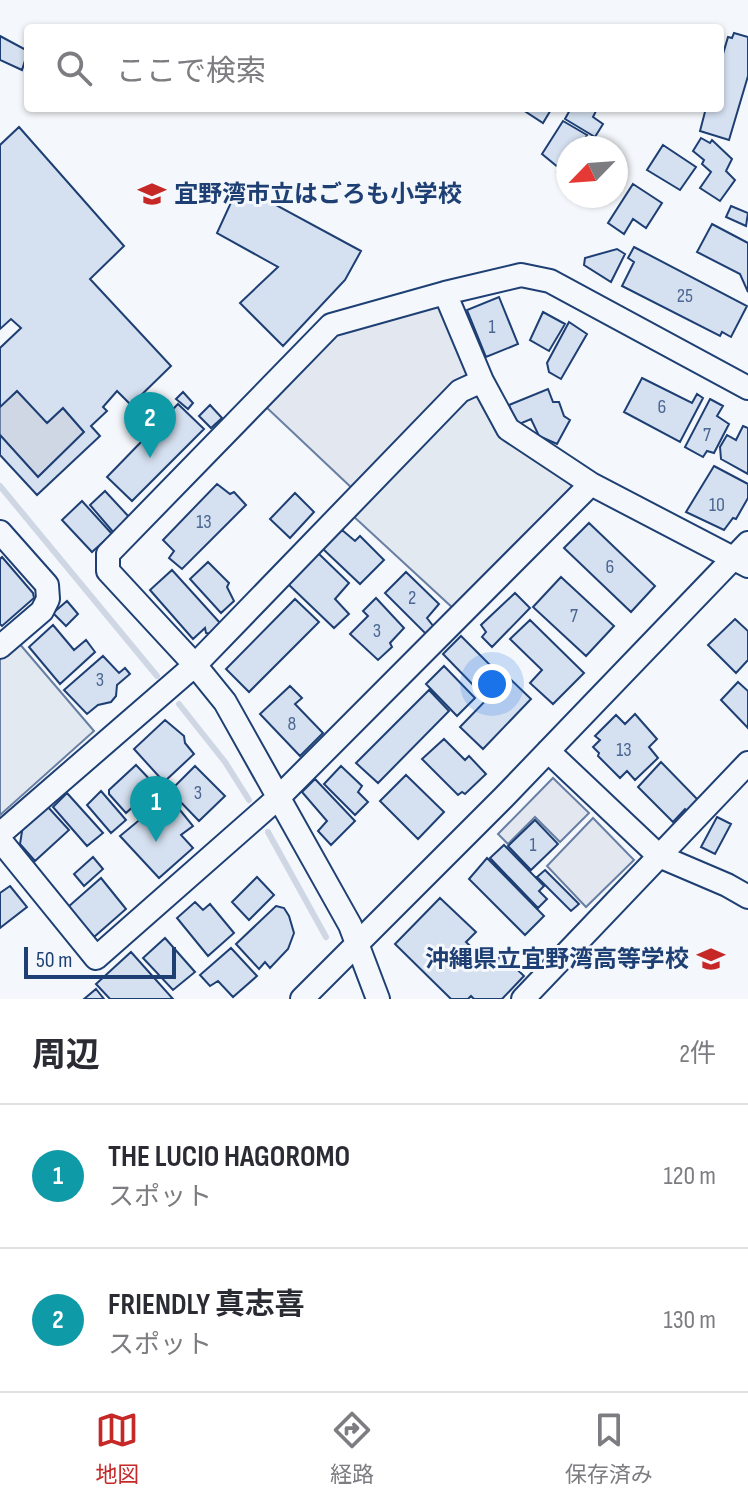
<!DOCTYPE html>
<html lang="ja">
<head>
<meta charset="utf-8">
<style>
	:root { --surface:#fff; --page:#f7f7f7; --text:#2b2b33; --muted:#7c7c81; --line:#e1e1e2; --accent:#c62828 }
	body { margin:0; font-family:"Sofia Sans Condensed","Noto Sans JP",sans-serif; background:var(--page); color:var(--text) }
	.compass { position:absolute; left:556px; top:136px; width:72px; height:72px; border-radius:50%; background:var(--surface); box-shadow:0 2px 6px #0004; rotate:245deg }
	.scale { position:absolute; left:24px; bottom:20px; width:152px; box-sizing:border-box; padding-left:8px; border:4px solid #1d3f73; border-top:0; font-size:22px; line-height:28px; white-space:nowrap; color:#1d3f73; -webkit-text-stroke:6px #f4f7fb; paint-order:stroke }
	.you { position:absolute; left:492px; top:684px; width:28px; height:28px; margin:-20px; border:6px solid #fff; border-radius:50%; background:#1a73e8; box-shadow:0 0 0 12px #1a73e833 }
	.badge { display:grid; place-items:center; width:52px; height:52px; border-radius:50%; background:var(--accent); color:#fff; font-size:26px; font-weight:700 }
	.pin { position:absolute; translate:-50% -66px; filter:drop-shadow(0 2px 4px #0008) }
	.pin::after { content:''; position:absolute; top:42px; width:28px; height:24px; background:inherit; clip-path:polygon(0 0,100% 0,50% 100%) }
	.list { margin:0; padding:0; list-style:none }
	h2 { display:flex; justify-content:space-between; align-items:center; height:104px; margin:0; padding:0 32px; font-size:34px }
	h2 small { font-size:26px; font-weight:400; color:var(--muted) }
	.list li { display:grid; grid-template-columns:52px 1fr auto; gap:24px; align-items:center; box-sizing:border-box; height:144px; padding:0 32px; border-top:2px solid var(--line) }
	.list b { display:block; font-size:30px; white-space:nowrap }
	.list p { margin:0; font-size:26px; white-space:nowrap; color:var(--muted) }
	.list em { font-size:26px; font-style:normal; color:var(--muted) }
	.icon { flex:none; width:44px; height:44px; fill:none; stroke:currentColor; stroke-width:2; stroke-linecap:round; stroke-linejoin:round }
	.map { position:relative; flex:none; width:748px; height:999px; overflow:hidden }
	.search { position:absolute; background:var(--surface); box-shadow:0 2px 6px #0004; left:24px; right:24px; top:24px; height:88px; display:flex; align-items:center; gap:20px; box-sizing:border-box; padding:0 28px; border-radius:8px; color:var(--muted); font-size:30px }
	.sheet { height:392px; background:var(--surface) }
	nav { display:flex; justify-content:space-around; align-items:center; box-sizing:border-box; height:112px; border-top:2px solid var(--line); background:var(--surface); font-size:22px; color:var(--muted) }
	nav a { display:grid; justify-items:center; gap:4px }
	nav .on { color:var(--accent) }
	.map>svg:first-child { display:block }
	.green { fill:#e3e9f0; stroke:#687fa3; stroke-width:2 }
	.parking { fill:#e3e8f0; stroke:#687fa3; stroke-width:2 }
	.water { fill:#cfd7e4; stroke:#687fa3; stroke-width:2 }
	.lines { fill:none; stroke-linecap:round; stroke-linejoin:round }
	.stream { stroke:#cfd7e4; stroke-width:6 }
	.building { fill:#d5e0f0; stroke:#1d3f73; stroke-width:2 }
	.minor-casing { stroke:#1d3f73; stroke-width:26 }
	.minor { stroke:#f4f7fb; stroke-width:22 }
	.labels { text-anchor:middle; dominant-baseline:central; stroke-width:6; stroke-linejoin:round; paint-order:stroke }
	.number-label { font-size:20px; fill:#4b6792 }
	.poi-label { font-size:24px; font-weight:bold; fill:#1d3f73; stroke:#f4f7fb; text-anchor:start }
</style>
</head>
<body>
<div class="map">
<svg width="748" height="999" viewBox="0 0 748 999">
	<rect width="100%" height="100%" fill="#f4f7fb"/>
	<path class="green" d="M 470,393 L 487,397 L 571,473 L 572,489 L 454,609 L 352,515 Z
		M 18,642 L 94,731 L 0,815 L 0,657 Z"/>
	<path class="parking" d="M 435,303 L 449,313 L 471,370 L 354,490 L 265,406 L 339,330 Z
		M 553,778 L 589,813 L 560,842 L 535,817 L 508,844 L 498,834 Z
		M 593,818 L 634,860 L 586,907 L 547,866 Z"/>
	<path class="water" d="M 17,391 L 48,422 L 63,408 L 84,432 L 38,477 L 0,435 L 0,407 Z"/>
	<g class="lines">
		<path class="stream" d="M 0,486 L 157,676
			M 179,704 L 225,762 L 249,800
			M 268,832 L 326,937"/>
	</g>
	<path class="building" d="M 734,33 L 748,37 L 748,76 L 729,140 L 700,131 L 706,108 L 720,108 L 720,64 L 728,37 L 732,38 Z
		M 0,36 L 28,51 L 22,70 L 0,60 Z
		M 520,108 L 552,108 L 543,123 Z
		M 571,108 L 590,108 L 596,111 L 593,117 L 603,124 L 595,137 L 565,119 Z
		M 563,121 L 587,135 L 579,148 L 568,148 L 568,179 L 557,172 L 559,168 L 542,154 Z
		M 19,127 L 124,246 L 90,279 L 171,366 L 131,405 L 117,391 L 103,407 L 107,411 L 91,426 L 100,436 L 37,495 L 0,455 L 0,435 L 38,477 L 84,432 L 63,408 L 47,423 L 17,391 L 0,407 L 0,348 L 21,328 L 11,319 L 0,329 L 0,145 Z
		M 701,138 L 710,143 L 712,140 L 732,159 L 726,171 L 735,180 L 720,201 L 700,188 L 711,172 L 702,164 L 704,160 L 693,151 Z
		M 663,145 L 696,167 L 680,190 L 647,170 Z
		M 633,184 L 662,203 L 646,228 L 633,219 L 624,234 L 608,223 Z
		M 239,185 L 361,251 L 345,280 L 283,346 L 240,303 L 278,267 L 217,233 Z
		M 731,206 L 748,213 L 746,226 L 726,217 Z
		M 712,224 L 748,243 L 748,292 L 740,274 L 697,252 Z
		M 634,247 L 747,306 L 731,337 L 722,332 L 720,336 L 622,286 L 634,262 L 628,258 Z
		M 617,249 L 625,254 L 611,282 L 584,265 L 585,258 Z
		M 499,297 L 518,344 L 486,357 L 467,310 Z
		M 543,312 L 565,324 L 549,351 L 530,340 Z
		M 569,322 L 587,334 L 561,379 L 549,372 L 547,363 Z
		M 642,378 L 692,403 L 697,394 L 703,398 L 680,442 L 624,412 Z
		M 548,389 L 553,402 L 559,402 L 564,416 L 570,420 L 557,444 L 539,436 L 531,419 L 517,425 L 509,405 Z
		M 183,392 L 193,403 L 188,409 L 176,399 Z
		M 710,399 L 723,406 L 717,416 L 729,424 L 714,453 L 707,451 L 703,457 L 685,447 Z
		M 178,404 L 204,429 L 132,501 L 107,477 Z
		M 210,405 L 222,418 L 211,428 L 199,416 Z
		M 743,426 L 748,428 L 748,474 L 721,459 L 720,447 L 727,435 L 736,440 Z
		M 714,466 L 748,484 L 748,498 L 736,519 L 733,518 L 724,530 L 686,512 Z
		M 217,484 L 230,494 L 234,492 L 246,505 L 182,569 L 169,558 L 174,551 L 163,540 Z
		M 105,491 L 130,518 L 114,533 L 90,505 Z
		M 295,493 L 314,512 L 290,538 L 270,519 Z
		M 82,501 L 112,534 L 92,552 L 62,520 Z
		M 589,523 L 655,586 L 631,612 L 564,548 Z
		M 342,530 L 355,541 L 360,536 L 384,560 L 360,584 L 323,549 Z
		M 318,553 L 349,583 L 335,599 L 349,614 L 334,628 L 288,584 Z
		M 2,557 L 33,593 L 34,598 L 2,626 L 0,624 L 0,559 Z
		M 208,562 L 229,583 L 227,587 L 234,601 L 221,613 L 190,579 Z
		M 172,570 L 221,624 L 212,634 L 206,633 L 205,628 L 193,639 L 150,590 Z
		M 406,572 L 439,604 L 427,618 L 434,627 L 426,634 L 385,593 Z
		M 561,577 L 614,626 L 586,656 L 533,607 Z
		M 515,593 L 530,608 L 492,647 L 482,637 L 486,632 L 481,625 Z
		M 376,598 L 404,628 L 390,643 L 392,647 L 378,660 L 350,634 L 368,616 L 363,611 Z
		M 295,599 L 319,622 L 249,692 L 226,669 Z
		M 67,601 L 78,614 L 66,626 L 53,613 Z
		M 735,619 L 748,631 L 748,660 L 736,673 L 708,645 Z
		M 530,620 L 584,673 L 553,704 L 530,683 L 542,670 L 510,639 Z
		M 53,625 L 74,650 L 86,640 L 95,652 L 60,684 L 29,647 Z
		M 461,636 L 498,673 L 479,691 L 443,654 Z
		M 103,656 L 119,673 L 125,668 L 130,674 L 117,685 L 116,696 L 111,702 L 98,705 L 87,714 L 64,690 Z
		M 444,666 L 475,698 L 457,716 L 426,684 Z
		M 505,674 L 531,699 L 483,749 L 460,727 L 492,694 L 489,690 Z
		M 738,682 L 748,691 L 748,728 L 721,700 Z
		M 290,686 L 302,698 L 295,704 L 323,733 L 300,756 L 260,714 Z
		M 429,690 L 449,711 L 378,783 L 356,763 Z
		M 635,714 L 657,739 L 649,747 L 658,758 L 635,780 L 627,771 L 620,778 L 598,756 L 599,753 L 593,747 L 600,740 L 595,736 L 616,715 L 625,724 Z
		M 165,720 L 184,736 L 185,743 L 194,754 L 164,782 L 134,749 Z
		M 444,739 L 465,760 L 469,756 L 486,774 L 465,794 L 462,792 L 458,795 L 422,759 Z
		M 661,762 L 700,802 L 690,813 L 685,809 L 673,822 L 638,787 Z
		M 136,765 L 156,786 L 126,813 L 109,794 L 109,790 Z
		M 195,766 L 225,796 L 199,821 L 170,791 Z
		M 341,766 L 362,786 L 358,792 L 368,802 L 355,815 L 324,784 Z
		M 406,775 L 444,812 L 418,839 L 380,801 Z
		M 315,779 L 355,821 L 331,845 L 318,831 L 327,821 L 302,792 Z
		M 101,791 L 126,820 L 111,833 L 87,805 Z
		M 67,793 L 103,833 L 87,846 L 53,807 Z
		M 47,806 L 69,830 L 35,861 L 20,844 L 23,825 Z
		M 155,807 L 168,821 L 180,810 L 193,826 L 181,835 L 193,848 L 159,878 L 120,836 Z
		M 717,817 L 731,824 L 715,854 L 701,847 Z
		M 535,820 L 558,844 L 531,870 L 508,846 Z
		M 504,845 L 544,886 L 539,891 L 547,899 L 538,908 L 490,858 Z
		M 93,857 L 103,869 L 84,886 L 74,874 Z
		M 487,858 L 544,916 L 525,935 L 469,879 Z
		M 545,870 L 579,904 L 571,911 L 537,877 Z
		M 257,877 L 274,895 L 249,920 L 232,902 Z
		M 101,878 L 126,909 L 94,937 L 68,907 Z
		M 10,886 L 27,907 L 0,928 L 0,893 Z
		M 440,898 L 476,932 L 466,942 L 491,966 L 502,955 L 524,976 L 502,999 L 474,999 L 471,996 L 468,999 L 451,999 L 395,944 Z
		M 195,902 L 203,910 L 210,904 L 234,933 L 208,956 L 177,918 Z
		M 276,906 L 284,908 L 289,916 L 294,933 L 288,949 L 270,968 L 265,962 L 259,969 L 236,944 Z
		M 165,938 L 195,972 L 173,990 L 143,958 Z
		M 231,948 L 257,976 L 233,997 L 218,981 L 210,986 L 200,975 Z
		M 131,952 L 173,999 L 110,999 L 96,984 Z
		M 96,989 L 104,999 L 84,999 Z"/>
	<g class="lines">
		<g class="minor-casing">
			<path id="minor" d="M 445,293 L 521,275 L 550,281 L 748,388
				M 0,532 L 47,585 L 48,599 L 42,611 L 0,647
				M 548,751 L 659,856 L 727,885 L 748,897
				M 0,834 L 195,665 L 460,391 L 482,381
				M 0,840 L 96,958 L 279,797 L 591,484
				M 302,999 L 504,797 L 748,543
				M 378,999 L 350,925 L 225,702 L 195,665 L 108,571 L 108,554 L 331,325 L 445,293 L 482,381 L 508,429 L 591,484 L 748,566
				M 523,999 L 748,763"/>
		</g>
		<use href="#minor" class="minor"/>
	</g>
	<defs>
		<g id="school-bare" transform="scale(2.16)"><path d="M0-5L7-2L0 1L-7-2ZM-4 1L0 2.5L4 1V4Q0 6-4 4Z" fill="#c62828" stroke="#f4f7fb" stroke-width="2.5" paint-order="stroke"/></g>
	</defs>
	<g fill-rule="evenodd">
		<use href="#school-bare" x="152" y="194"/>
		<use href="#school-bare" x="711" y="959"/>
	</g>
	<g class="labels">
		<g class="number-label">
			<text x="685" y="296">25</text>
			<text x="492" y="327">1</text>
			<text x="662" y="407">6</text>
			<text x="707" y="435">7</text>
			<text x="717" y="505">10</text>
			<text x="204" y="522">13</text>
			<text x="610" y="567">6</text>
			<text x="412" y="598">2</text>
			<text x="574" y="616">7</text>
			<text x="377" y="631">3</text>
			<text x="100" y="680">3</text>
			<text x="292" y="724">8</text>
			<text x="624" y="750">13</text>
			<text x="198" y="793">3</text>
			<text x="533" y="845">1</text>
		</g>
		<g class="poi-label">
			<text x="174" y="194">宜野湾市立はごろも小学校</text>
			<text x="689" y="959" text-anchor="end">沖縄県立宜野湾高等学校</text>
		</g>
	</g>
</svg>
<svg class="compass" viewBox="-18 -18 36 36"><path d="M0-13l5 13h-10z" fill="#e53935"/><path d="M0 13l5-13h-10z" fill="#7c7c81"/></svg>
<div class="scale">50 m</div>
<div class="you"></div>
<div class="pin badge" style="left:156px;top:842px;background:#0f9aa8">1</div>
<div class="pin badge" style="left:150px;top:458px;background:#0f9aa8">2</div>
<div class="search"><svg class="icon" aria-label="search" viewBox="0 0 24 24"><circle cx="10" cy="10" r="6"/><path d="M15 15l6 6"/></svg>ここで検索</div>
</div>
<section class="sheet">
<h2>周辺<small>2件</small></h2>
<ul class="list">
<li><span class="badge" style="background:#0f9aa8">1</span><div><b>THE LUCIO HAGOROMO</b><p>スポット</p></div><em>120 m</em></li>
<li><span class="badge" style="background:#0f9aa8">2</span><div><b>FRIENDLY 真志喜</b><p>スポット</p></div><em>130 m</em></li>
</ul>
</section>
<nav>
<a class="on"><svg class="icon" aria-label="map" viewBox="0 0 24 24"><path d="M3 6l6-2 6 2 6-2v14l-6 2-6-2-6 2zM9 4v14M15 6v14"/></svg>地図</a>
<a><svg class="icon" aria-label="directions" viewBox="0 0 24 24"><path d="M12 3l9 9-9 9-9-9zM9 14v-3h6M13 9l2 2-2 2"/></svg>経路</a>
<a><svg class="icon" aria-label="saved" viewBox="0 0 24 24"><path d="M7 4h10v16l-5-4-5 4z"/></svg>保存済み</a>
</nav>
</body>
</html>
